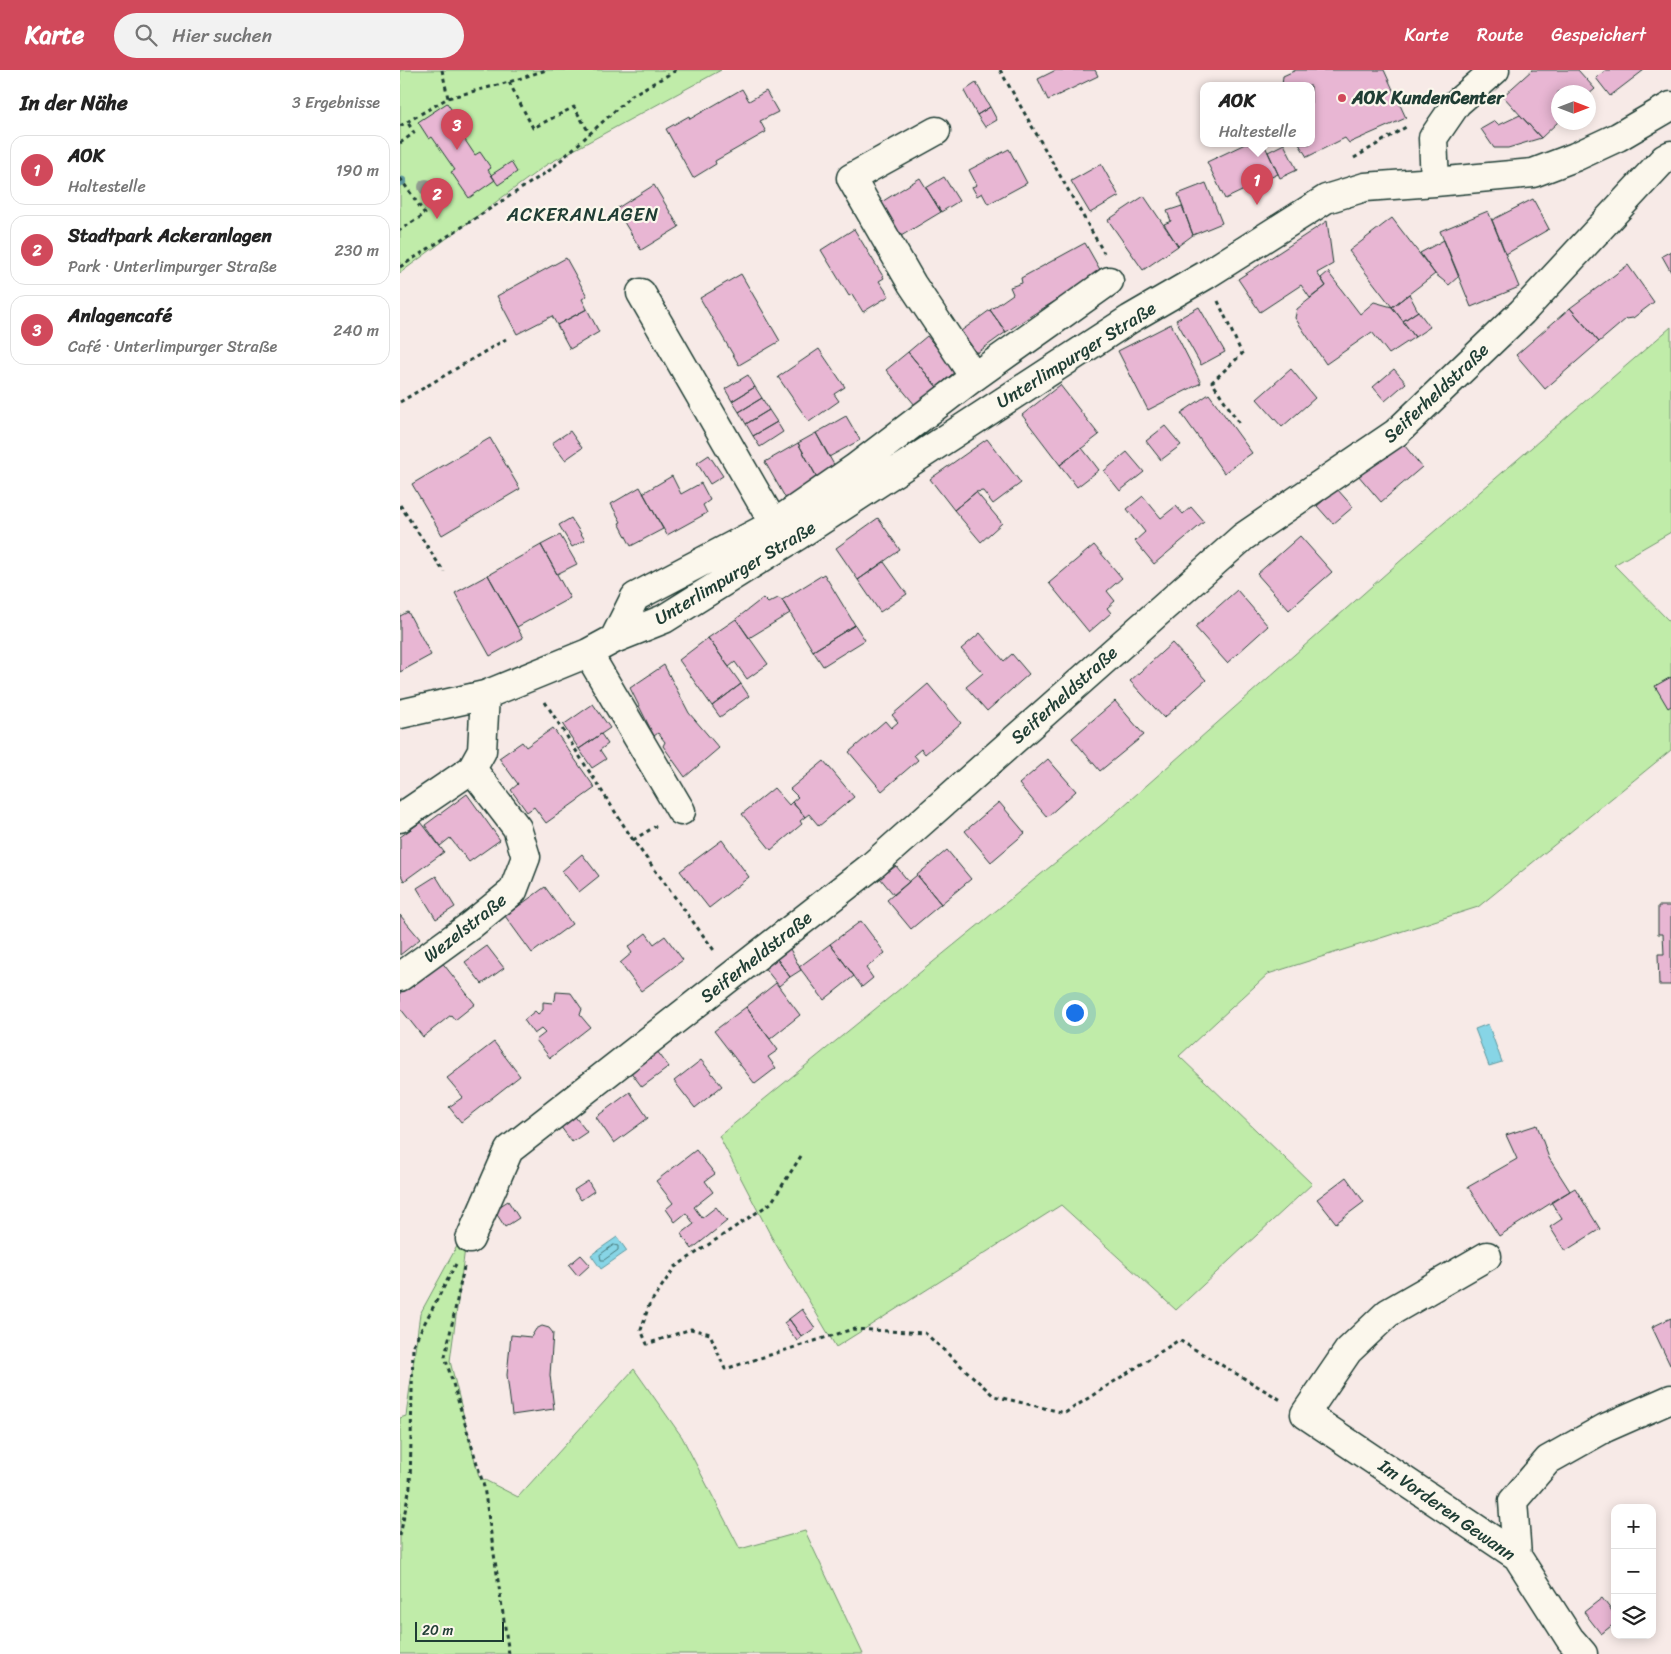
<!DOCTYPE html>
<html lang="de">
<head>
<meta charset="utf-8">
<style>
	:root { --surface:#fff; --page:#f2f2f2; --text:#222; --muted:#767676; --line:#e0e0e0; --accent:#d1495b }
	body { margin:0; font-family:Sriracha,sans-serif; background:var(--page); color:var(--text) }
	.controls { position:absolute; right:15px; bottom:15px; display:grid; overflow:hidden; border-radius:10px; box-shadow:0 2px 12px #0003 }
	.controls button { width:45px; height:45px; display:grid; place-items:center; padding:0; border:0; border-bottom:1px solid var(--line); background:var(--surface); color:var(--text); font:25px sans-serif }
	.compass { position:absolute; left:1151px; top:15px; width:45px; height:45px; border-radius:50%; background:var(--surface); box-shadow:0 2px 12px #0003; rotate:90deg }
	.scale { position:absolute; left:15px; bottom:12px; width:89px; box-sizing:border-box; padding-left:5px; border:2px solid #1f3d34; border-top:0; font-size:14px; line-height:18px; white-space:nowrap; color:#1f3d34; -webkit-text-stroke:4px #fbf7ec; paint-order:stroke }
	.you { position:absolute; left:674px; top:942px; width:18px; height:18px; margin:-12px; border:4px solid #fff; border-radius:50%; background:#1a73e8; box-shadow:0 0 0 8px #1a73e833 }
	.badge { display:grid; place-items:center; width:32px; height:32px; border-radius:50%; background:var(--accent); color:#fff; font-size:16px; font-weight:700 }
	.pin { position:absolute; translate:-50% -41px; filter:drop-shadow(0 1px 2px #0008) }
	.pin::after { content:''; position:absolute; top:26px; width:18px; height:15px; background:inherit; clip-path:polygon(0 0,100% 0,50% 100%) }
	.popup { position:absolute; left:800px; top:12px; width:115px; height:65px; box-sizing:border-box; display:grid; place-content:center; border-radius:10px; background:var(--surface); filter:drop-shadow(0 1px 4px #0005); font-size:16px; white-space:nowrap; color:var(--muted) }
	.popup b { font-size:19px; color:var(--text) }
	.popup::after { content:''; position:absolute; left:50%; top:100%; margin-left:-10px; border:10px solid transparent; border-top-color:var(--surface) }
	.list { margin:0; padding:0; list-style:none }
	h2 { display:flex; justify-content:space-between; align-items:center; height:65px; margin:0; padding:0 20px; font-size:21px }
	h2 small { font-size:16px; font-weight:400; color:var(--muted) }
	.list li { display:grid; grid-template-columns:32px 1fr auto; gap:15px; align-items:center; box-sizing:border-box; height:70px; margin:0 10px 10px; padding:0 10px; border:1px solid var(--line); border-radius:15px }
	.list b { display:block; font-size:19px; white-space:nowrap }
	.list p { margin:0; font-size:16px; white-space:nowrap; color:var(--muted) }
	.list em { font-size:16px; font-style:normal; color:var(--muted) }
	.icon { flex:none; width:28px; height:28px; fill:none; stroke:currentColor; stroke-width:2; stroke-linecap:round; stroke-linejoin:round }
	.map { position:relative; flex:none; width:1271px; height:1584px; overflow:hidden }
	header { display:flex; align-items:center; gap:30px; box-sizing:border-box; height:70px; padding:0 25px; background:var(--accent); color:#fff }
	header strong { font-size:24px }
	nav { display:flex; gap:28px; margin-inline-start:auto; font-size:18px }
	.search { width:350px; height:45px; background:var(--page); display:flex; align-items:center; gap:12px; box-sizing:border-box; padding:0 18px; border-radius:28px; color:var(--muted); font-size:19px }
	main { display:flex }
	aside { flex:1; background:var(--surface) }
	.map>svg:first-child { display:block }
	.green { fill:#c0eca9; stroke:#70946e }
	.water { fill:#87d5e6; stroke:#5d989f }
	.lines { fill:none; stroke-linecap:round; stroke-linejoin:round }
	.shore { stroke:#497a7b; stroke-width:1 }
	.stream { stroke:#5d989f; stroke-width:9 }
	.building { fill:#e8b6d3; stroke:#1f3d34 }
	.minor-casing { stroke:#1f3d34; stroke-width:31 }
	.path { stroke:#1f3d34; stroke-width:3; stroke-dasharray:4 4; stroke-linecap:butt }
	.minor { stroke:#fbf7ec; stroke-width:28 }
	.tree { fill:#929e91 }
	.poi-dot { fill:#d1495b; stroke:#fbf7ec; stroke-width:2 }
	.labels { text-anchor:middle; dominant-baseline:central; stroke-width:4.5; stroke-linejoin:round; paint-order:stroke }
	.poi-label { font-size:18px; font-weight:bold; fill:#1f3d34; stroke:#fbf7ec; text-anchor:start }
	.street-label { font-size:18px; fill:#1f3d34; stroke:#fbf7ec }
	.neighbourhood-label { font-size:19px; letter-spacing:1px; fill:#1f3d34; stroke:#fbf7ec }
</style>
</head>
<body>
<header>
<strong>Karte</strong>
<div class="search"><svg class="icon" aria-label="search" viewBox="0 0 24 24"><circle cx="10" cy="10" r="6"/><path d="M15 15l6 6"/></svg>Hier suchen</div>
<nav><a>Karte</a><a>Route</a><a>Gespeichert</a></nav>
</header>
<main>
<aside>
<h2>In der Nähe<small>3 Ergebnisse</small></h2>
<ul class="list">
<li><span class="badge">1</span><div><b>AOK</b><p>Haltestelle</p></div><em>190 m</em></li>
<li><span class="badge">2</span><div><b>Stadtpark Ackeranlagen</b><p>Park · Unterlimpurger Straße</p></div><em>230 m</em></li>
<li><span class="badge">3</span><div><b>Anlagencafé</b><p>Café · Unterlimpurger Straße</p></div><em>240 m</em></li>
</ul>
</aside>
<div class="map">
<svg width="1271" height="1584" viewBox="0 0 1271 1584">
	<rect width="100%" height="100%" fill="#f7eae7"/>
	<filter id="ink" filterUnits="userSpaceOnUse"><feTurbulence type="fractalNoise" baseFrequency=".02" numOctaves="2"/><feDisplacementMap in="SourceGraphic" scale="10" xChannelSelector="R" yChannelSelector="G"/><feConvolveMatrix kernelMatrix="1 2 1 2 8 2 1 2 1" color-interpolation-filters="sRGB"/></filter>
	<g filter="url(#ink)">
		<path class="green" d="M 0,0 L 321,0 L 146,95 L 0,203 Z
			M 1271,257 L 1271,462 L 1214,495 L 1271,553 L 1271,680 L 1078,837 L 868,904 L 779,986 L 912,1114 L 776,1240 L 661,1135 L 436,1277 L 371,1166 L 319,1066 L 704,753 L 1015,478 Z
			M 68,1156 L 50,1291 L 79,1407 L 118,1427 L 234,1299 L 282,1367 L 340,1479 L 405,1461 L 463,1584 L 0,1584 L 0,1348 L 6,1346 L 20,1244 Z"/>
		<path class="water" d="M 1088,954 L 1102,992 L 1089,996 L 1075,959 Z
			M 217,1167 L 227,1181 L 201,1199 L 191,1185 Z"/>
		<g class="lines">
			<path class="shore" d="M 214,1175 L 218,1176 L 218,1180 L 204,1190 L 201,1190 L 200,1185 Z"/>
			<path class="stream" d="M 0,112 L 2,111"/>
		</g>
		<path class="building" d="M 656,0 L 695,0 L 698,6 L 648,30 L 638,9 Z
			M 896,0 L 984,0 L 1006,48 L 949,73 L 945,68 L 907,87 L 899,74 L 911,74 L 911,16 L 882,16 L 883,6 Z
			M 1132,0 L 1178,0 L 1195,19 L 1188,25 L 1188,22 L 1158,22 L 1158,52 L 1141,68 L 1103,26 Z
			M 1206,0 L 1244,0 L 1210,26 L 1196,8 Z
			M 576,13 L 590,37 L 577,45 L 564,21 Z
			M 342,19 L 349,31 L 366,21 L 378,42 L 360,51 L 366,62 L 315,91 L 316,94 L 293,108 L 266,59 L 289,46 L 290,49 Z
			M 47,33 L 57,48 L 53,52 L 75,85 L 80,82 L 91,98 L 88,100 L 95,110 L 69,128 L 51,102 L 55,100 L 32,67 L 29,69 L 18,52 Z
			M 590,37 L 597,50 L 585,57 L 577,45 Z
			M 1120,45 L 1141,68 L 1108,78 L 1094,78 L 1081,59 L 1095,51 L 1099,55 Z
			M 845,74 L 864,74 L 878,104 L 825,129 L 807,92 Z
			M 884,74 L 897,100 L 880,108 L 868,82 Z
			M 609,79 L 627,113 L 588,134 L 582,123 L 577,126 L 572,117 L 577,115 L 569,100 Z
			M 111,92 L 117,102 L 98,115 L 91,105 Z
			M 701,94 L 719,126 L 690,143 L 671,111 Z
			M 544,107 L 559,131 L 541,142 L 526,118 Z
			M 520,108 L 541,142 L 501,166 L 480,133 Z
			M 806,113 L 822,153 L 793,165 L 778,124 Z
			M 254,115 L 279,157 L 241,180 L 216,139 Z
			M 744,126 L 778,176 L 743,200 L 708,150 Z
			M 1133,129 L 1149,159 L 1106,184 L 1092,150 Z
			M 782,136 L 793,165 L 778,176 L 764,154 L 771,151 L 767,141 Z
			M 1088,141 L 1119,217 L 1071,237 L 1040,161 Z
			M 992,148 L 1035,204 L 992,237 L 949,181 Z
			M 927,151 L 933,194 L 917,203 L 926,216 L 910,228 L 901,215 L 860,242 L 838,209 Z
			M 454,159 L 484,208 L 479,211 L 489,226 L 463,242 L 452,224 L 449,226 L 421,180 Z
			M 1044,170 L 1059,206 L 1049,215 L 1035,204 L 1020,183 Z
			M 685,173 L 702,203 L 637,242 L 606,262 L 590,240 L 613,224 L 610,217 L 622,213 L 621,208 Z
			M 1271,181 L 1271,202 L 1262,186 Z
			M 166,188 L 187,226 L 182,229 L 187,239 L 157,255 L 152,246 L 117,264 L 97,226 Z
			M 1228,195 L 1254,232 L 1233,248 L 1226,249 L 1199,272 L 1170,238 Z
			M 928,202 L 960,244 L 974,232 L 992,237 L 1015,267 L 989,284 L 972,262 L 926,294 L 895,248 L 897,239 L 926,216 L 921,208 Z
			M 341,204 L 380,271 L 339,295 L 300,228 Z
			M 1009,224 L 1018,241 L 1003,251 L 992,237 Z
			M 799,237 L 825,282 L 801,295 L 776,250 Z
			M 1170,238 L 1199,272 L 1145,319 L 1116,285 Z
			M 187,239 L 199,262 L 170,279 L 157,255 Z
			M 590,240 L 606,262 L 577,283 L 561,261 Z
			M 1018,241 L 1030,257 L 1015,267 L 1003,251 Z
			M 771,254 L 801,313 L 748,340 L 718,281 Z
			M 527,266 L 556,301 L 537,317 L 508,282 Z
			M 419,279 L 445,317 L 434,324 L 439,331 L 409,352 L 378,307 Z
			M 508,282 L 537,317 L 515,335 L 486,300 Z
			M 891,299 L 915,328 L 882,357 L 857,329 Z
			M 994,299 L 1006,313 L 985,331 L 973,317 Z
			M 348,305 L 355,317 L 332,331 L 325,319 Z
			M 660,315 L 699,365 L 660,395 L 622,345 Z
			M 355,317 L 362,328 L 339,342 L 332,331 Z
			M 809,324 L 852,383 L 824,403 L 781,343 Z
			M 362,328 L 369,340 L 346,354 L 339,342 Z
			M 369,340 L 377,352 L 353,366 L 346,354 Z
			M 446,346 L 460,370 L 429,387 L 416,363 Z
			M 377,352 L 383,362 L 360,377 L 353,366 Z
			M 765,356 L 781,375 L 761,390 L 746,371 Z
			M 170,361 L 182,378 L 165,390 L 152,373 Z
			M 416,363 L 437,400 L 419,411 L 398,373 Z
			M 90,368 L 120,419 L 42,465 L 12,414 Z
			M 587,369 L 621,413 L 593,434 L 583,421 L 576,422 L 554,440 L 530,409 Z
			M 1000,370 L 1022,397 L 981,432 L 958,405 Z
			M 398,373 L 419,411 L 386,429 L 365,392 Z
			M 682,378 L 699,400 L 677,417 L 660,395 Z
			M 727,382 L 744,402 L 720,421 L 704,401 Z
			M 309,385 L 323,406 L 310,414 L 297,393 Z
			M 272,406 L 281,424 L 301,413 L 310,430 L 303,435 L 307,443 L 267,465 L 243,423 Z
			M 240,417 L 263,459 L 231,476 L 219,453 L 221,452 L 211,434 Z
			M 937,419 L 953,437 L 933,454 L 917,436 Z
			M 576,422 L 602,453 L 581,472 L 554,440 Z
			M 743,426 L 761,448 L 776,436 L 783,444 L 791,437 L 804,452 L 754,494 L 735,471 L 745,462 L 727,439 Z
			M 171,448 L 185,470 L 172,477 L 159,455 Z
			M 478,448 L 500,480 L 458,510 L 436,478 Z
			M 160,465 L 177,494 L 157,504 L 141,475 Z
			M 900,466 L 932,502 L 889,540 L 857,504 Z
			M 141,475 L 170,528 L 117,557 L 88,505 Z
			M 694,475 L 722,508 L 707,521 L 715,531 L 707,538 L 711,543 L 689,562 L 649,513 Z
			M 484,492 L 507,524 L 480,542 L 458,510 Z
			M 424,504 L 455,555 L 413,581 L 382,530 Z
			M 88,505 L 123,568 L 90,586 L 55,523 Z
			M 837,520 L 868,556 L 827,593 L 795,557 Z
			M 363,528 L 368,533 L 378,528 L 382,530 L 390,543 L 349,568 L 336,549 Z
			M 8,542 L 31,585 L 0,602 L 0,546 Z
			M 336,549 L 368,594 L 347,609 L 335,592 L 329,597 L 308,568 Z
			M 455,555 L 465,570 L 423,596 L 413,581 Z
			M 580,563 L 604,591 L 612,584 L 629,604 L 587,641 L 566,617 L 583,603 L 561,579 Z
			M 308,568 L 341,614 L 312,636 L 279,590 Z
			M 772,573 L 806,610 L 764,648 L 730,611 Z
			M 264,595 L 289,643 L 319,678 L 285,707 L 263,676 L 265,672 L 258,663 L 254,666 L 230,618 Z
			M 1271,607 L 1271,636 L 1268,638 L 1255,616 Z
			M 341,614 L 349,626 L 320,647 L 312,636 Z
			M 528,614 L 561,653 L 525,684 L 521,679 L 514,685 L 518,690 L 482,721 L 449,682 L 485,651 L 491,658 L 498,652 L 492,645 Z
			M 715,631 L 744,665 L 700,701 L 672,668 Z
			M 193,634 L 210,658 L 179,679 L 163,655 Z
			M 153,658 L 195,718 L 146,753 L 134,737 L 127,742 L 111,720 L 118,714 L 99,688 L 122,672 L 126,677 Z
			M 201,664 L 208,674 L 200,680 L 206,689 L 192,698 L 179,679 Z
			M 648,689 L 676,721 L 647,747 L 619,714 Z
			M 424,691 L 454,727 L 419,756 L 409,744 L 405,747 L 392,732 L 398,727 L 390,719 Z
			M 374,718 L 389,735 L 392,732 L 405,747 L 400,751 L 402,754 L 371,780 L 342,744 Z
			M 67,724 L 100,770 L 69,792 L 50,768 L 40,776 L 25,755 Z
			M 599,732 L 625,763 L 591,792 L 565,761 Z
			M 21,752 L 44,782 L 4,811 L 0,803 L 0,767 Z
			M 322,770 L 349,807 L 309,838 L 280,801 Z
			M 547,780 L 571,809 L 541,834 L 517,805 Z
			M 182,784 L 199,806 L 179,822 L 162,801 Z
			M 496,796 L 509,812 L 494,825 L 480,808 Z
			M 517,805 L 541,834 L 511,859 L 487,830 Z
			M 36,806 L 55,837 L 36,849 L 17,818 Z
			M 145,817 L 172,854 L 132,883 L 105,846 Z
			M 1258,836 L 1271,836 L 1271,915 L 1259,915 L 1258,884 L 1264,884 L 1263,864 L 1258,864 Z
			M 0,845 L 20,869 L 0,885 Z
			M 461,851 L 485,883 L 466,898 L 473,908 L 462,917 L 430,874 Z
			M 246,863 L 254,874 L 265,866 L 283,890 L 241,921 L 220,893 L 232,883 L 228,877 Z
			M 430,874 L 454,906 L 424,930 L 399,897 Z
			M 87,876 L 104,898 L 82,914 L 65,892 Z
			M 389,877 L 401,900 L 390,907 L 375,886 Z
			M 37,886 L 75,934 L 55,950 L 51,945 L 23,967 L 0,938 L 0,916 Z
			M 375,886 L 390,907 L 379,916 L 363,896 Z
			M 376,913 L 400,945 L 370,969 L 346,937 Z
			M 156,922 L 171,923 L 182,939 L 180,945 L 190,957 L 150,988 L 136,970 L 145,963 L 141,959 L 134,964 L 124,950 L 135,941 L 138,944 L 143,940 L 143,932 L 152,933 L 155,930 Z
			M 346,937 L 378,980 L 368,987 L 376,998 L 355,1014 L 314,961 Z
			M 94,972 L 120,1006 L 61,1052 L 49,1037 L 63,1027 L 47,1008 Z
			M 254,977 L 269,997 L 242,1017 L 227,997 Z
			M 301,990 L 322,1016 L 295,1038 L 274,1011 Z
			M 230,1022 L 248,1048 L 214,1073 L 196,1047 Z
			M 169,1039 L 187,1062 L 172,1072 L 155,1049 Z
			M 1137,1055 L 1149,1088 L 1170,1121 L 1099,1166 L 1068,1117 L 1117,1089 L 1106,1065 Z
			M 296,1080 L 315,1104 L 305,1111 L 313,1122 L 294,1137 L 302,1148 L 316,1137 L 327,1151 L 292,1179 L 281,1164 L 294,1154 L 286,1143 L 275,1152 L 266,1139 L 273,1133 L 256,1111 Z
			M 946,1107 L 964,1132 L 936,1153 L 917,1129 Z
			M 188,1111 L 194,1121 L 181,1130 L 174,1120 Z
			M 1175,1118 L 1200,1159 L 1165,1181 L 1150,1157 L 1162,1149 L 1151,1132 Z
			M 108,1131 L 119,1148 L 105,1157 L 94,1140 Z
			M 181,1185 L 190,1195 L 178,1206 L 169,1195 Z
			M 402,1239 L 415,1258 L 402,1267 L 389,1249 Z
			M 1271,1248 L 1271,1295 L 1270,1295 L 1252,1257 Z
			M 389,1249 L 402,1267 L 397,1271 L 384,1253 Z
			M 142,1256 L 149,1258 L 153,1263 L 150,1305 L 154,1339 L 112,1345 L 107,1305 L 111,1265 L 131,1267 L 136,1259 Z
			M 1202,1528 L 1215,1545 L 1215,1553 L 1201,1564 L 1184,1542 Z"/>
		<g class="lines">
			<g class="minor-casing">
				<path id="minor" d="M 536,61 L 451,108 L 512,214 L 574,307
					M 1035,112 L 1033,68 L 1057,33 L 1095,0
					M 241,223 L 374,454
					M 214,569 L 235,527 L 374,454 L 455,398 L 574,307 L 709,211
					M 188,583 L 281,741
					M 0,644 L 85,625 L 188,583 L 214,569 L 264,549 L 397,466 L 730,249 L 806,205 L 926,129 L 965,117 L 1035,112 L 1133,103 L 1175,87 L 1218,67 L 1271,36
					M 0,748 L 72,699 L 82,681 L 85,625
					M 0,907 L 70,856 L 113,821 L 126,787 L 117,758 L 72,699
					M 70,1169 L 109,1080 L 472,796 L 843,467 L 996,363 L 1122,242 L 1264,89 L 1271,85
					M 1087,1186 L 988,1243 L 948,1281 L 905,1344 L 1117,1486 L 1170,1569 L 1183,1584
					M 1117,1486 L 1113,1431 L 1148,1390 L 1205,1358 L 1271,1329"/>
			</g>
			<path class="path" d="M 42,0 L 48,28
				M 600,0 L 704,183
				M 109,12 L 133,58 L 174,37 L 190,64
				M 0,56 L 48,28 L 109,12 L 146,0
				M 0,73 L 14,63 L 7,51
				M 954,88 L 1006,57
				M 0,108 L 25,144 L 0,160
				M 0,197 L 150,100 L 232,25 L 277,0
				M 818,231 L 842,284 L 812,312 L 841,356
				M 0,332 L 106,269
				M 0,435 L 44,502
				M 145,632 L 233,770 L 316,883
				M 233,770 L 256,756
				M 401,1086 L 371,1133 L 275,1197 L 249,1235 L 241,1260 L 247,1274 L 291,1259 L 310,1264 L 325,1299 L 453,1259 L 525,1263 L 594,1326 L 665,1343 L 779,1270 L 881,1330
				M 64,1197 L 45,1287 L 84,1417 L 109,1584
				M 0,1466 L 10,1417 L 13,1275 L 56,1194"/>
			<use href="#minor" class="minor"/>
		</g>
		<circle class="tree" cx="26" cy="117" r="8"/>
	</g>
	<circle class="poi-dot" cx="942" cy="28" r="5"/>
	<g class="labels">
		<g class="poi-label">
			<text x="952" y="28">AOK KundenCenter</text>
		</g>
		<g class="street-label">
			<text transform="translate(676 285) rotate(-32)">Unterlimpurger Straße</text>
			<text transform="translate(1036 323) rotate(-43)">Seiferheldstraße</text>
			<text transform="translate(335 503) rotate(-31)">Unterlimpurger Straße</text>
			<text transform="translate(664 625) rotate(-42)">Seiferheldstraße</text>
			<text transform="translate(65 858) rotate(-38)">Wezelstraße</text>
			<text transform="translate(356 887) rotate(-38)">Seiferheldstraße</text>
			<text transform="translate(1047 1440) rotate(35)">Im Vorderen Gewann</text>
		</g>
		<g class="neighbourhood-label">
			<text x="183" y="144">ACKERANLAGEN</text>
		</g>
	</g>
</svg>
<div class="controls">
<button>+</button>
<button>−</button>
<button><svg class="icon" aria-label="layers" viewBox="0 0 24 24"><path d="M12 4l9 5-9 5-9-5zM3 14l9 5 9-5"/></svg></button>
</div>
<svg class="compass" viewBox="-18 -18 36 36"><path d="M0-13l5 13h-10z" fill="#e53935"/><path d="M0 13l5-13h-10z" fill="#767676"/></svg>
<div class="scale">20 m</div>
<div class="you"></div>
<div class="pin badge" style="left:857px;top:135px">1</div>
<div class="popup"><b>AOK</b>Haltestelle</div>
<div class="pin badge" style="left:37px;top:149px">2</div>
<div class="pin badge" style="left:57px;top:80px">3</div>
</div>
</main>
</body>
</html>
